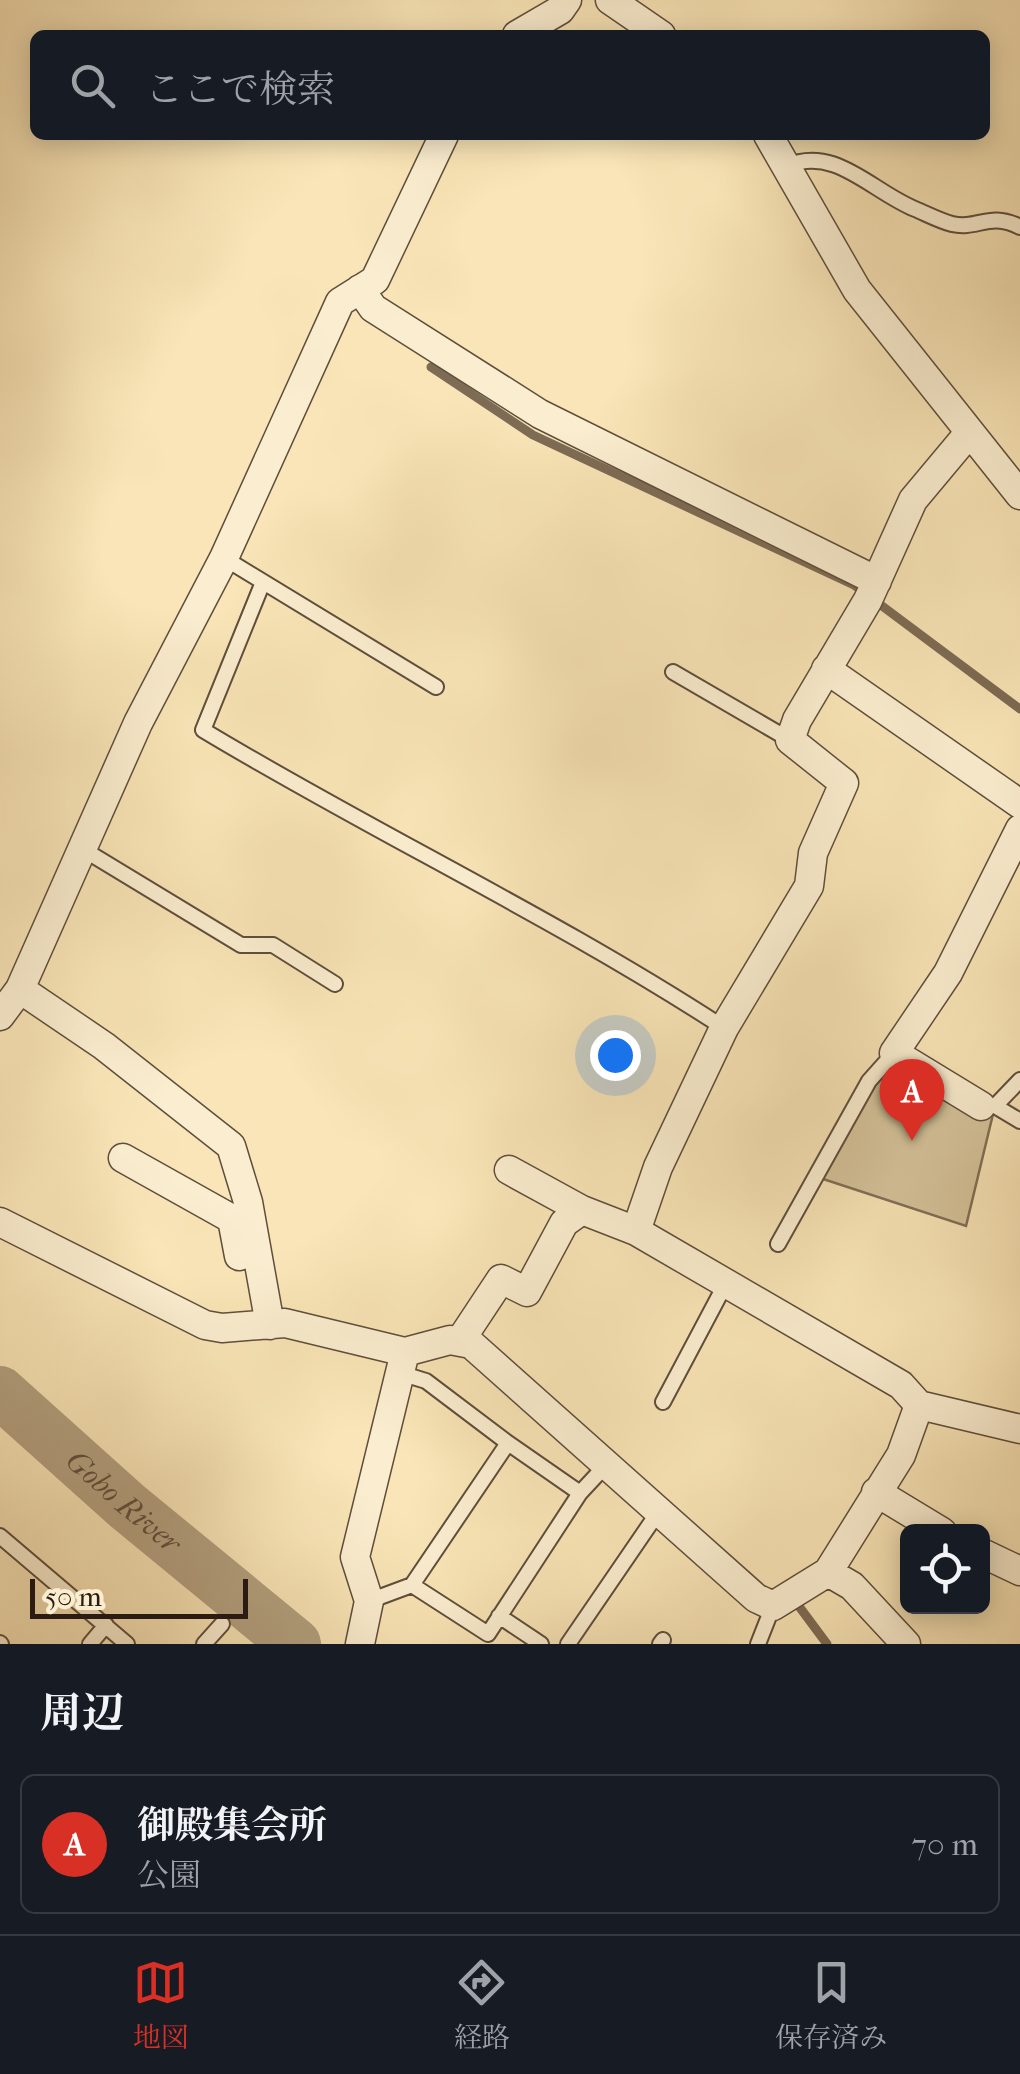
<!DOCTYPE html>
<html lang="ja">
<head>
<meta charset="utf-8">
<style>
	:root { --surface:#171b24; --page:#20242c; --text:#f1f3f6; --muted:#9ea1a6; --line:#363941; --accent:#d93025 }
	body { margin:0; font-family:"IM FELL French Canon","Noto Serif JP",serif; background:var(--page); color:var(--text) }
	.controls { position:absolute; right:30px; bottom:30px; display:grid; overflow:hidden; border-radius:15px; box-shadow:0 5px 25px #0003 }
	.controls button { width:90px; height:90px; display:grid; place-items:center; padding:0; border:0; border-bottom:2px solid var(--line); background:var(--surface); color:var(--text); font:50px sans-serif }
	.scale { position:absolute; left:30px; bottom:25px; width:218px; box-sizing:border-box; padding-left:10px; border:5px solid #2c1b13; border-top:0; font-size:28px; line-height:35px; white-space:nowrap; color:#2c1b13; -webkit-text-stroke:8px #fbeed0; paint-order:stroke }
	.you { position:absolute; left:615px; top:1055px; width:35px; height:35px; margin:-25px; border:8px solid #fff; border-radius:50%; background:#1a73e8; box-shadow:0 0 0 15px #1a73e833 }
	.badge { display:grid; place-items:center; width:65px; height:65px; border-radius:50%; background:var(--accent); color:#fff; font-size:32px; font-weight:700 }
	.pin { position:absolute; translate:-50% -82px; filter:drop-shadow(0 2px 5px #0008) }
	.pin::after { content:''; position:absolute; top:52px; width:35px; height:30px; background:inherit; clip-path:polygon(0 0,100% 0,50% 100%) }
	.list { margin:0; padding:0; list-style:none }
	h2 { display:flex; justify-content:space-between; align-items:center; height:130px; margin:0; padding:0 40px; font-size:42px }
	h2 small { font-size:32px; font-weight:400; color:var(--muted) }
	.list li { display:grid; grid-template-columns:65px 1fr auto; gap:30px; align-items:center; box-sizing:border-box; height:140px; margin:0 20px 20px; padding:0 20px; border:2px solid var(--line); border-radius:15px }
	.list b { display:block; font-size:38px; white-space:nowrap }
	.list p { margin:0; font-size:32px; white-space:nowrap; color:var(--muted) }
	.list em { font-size:32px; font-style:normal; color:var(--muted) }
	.icon { flex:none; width:55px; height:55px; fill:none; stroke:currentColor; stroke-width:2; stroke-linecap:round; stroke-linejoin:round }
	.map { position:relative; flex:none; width:1020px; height:1644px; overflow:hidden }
	.search { position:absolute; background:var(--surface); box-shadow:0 5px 25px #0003; left:30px; right:30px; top:30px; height:110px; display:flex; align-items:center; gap:25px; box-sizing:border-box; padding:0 35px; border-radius:15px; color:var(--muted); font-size:38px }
	.sheet { height:290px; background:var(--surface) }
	nav { display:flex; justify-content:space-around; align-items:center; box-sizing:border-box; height:140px; border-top:2px solid var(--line); background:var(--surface); font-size:28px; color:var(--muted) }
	nav a { display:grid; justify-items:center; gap:5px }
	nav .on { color:var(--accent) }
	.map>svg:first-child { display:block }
	.green { fill:#d6c39b; stroke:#816f57; stroke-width:2.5 }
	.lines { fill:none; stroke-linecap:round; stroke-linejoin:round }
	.stream { stroke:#7d6b54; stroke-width:9 }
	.river { stroke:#b3a07f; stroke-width:52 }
	.service-casing { stroke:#5f4e3c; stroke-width:18 }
	.minor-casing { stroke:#5f4e3c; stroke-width:31 }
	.service { stroke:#fbeed0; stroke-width:14 }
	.minor { stroke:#fbeed0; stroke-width:28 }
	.labels { text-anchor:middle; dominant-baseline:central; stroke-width:8; stroke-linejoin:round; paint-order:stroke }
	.water-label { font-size:30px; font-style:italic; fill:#62503e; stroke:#fbeed0 }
</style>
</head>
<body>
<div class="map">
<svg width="1020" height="1644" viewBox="0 0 1020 1644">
	<rect width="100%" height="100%" fill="#f9e5b7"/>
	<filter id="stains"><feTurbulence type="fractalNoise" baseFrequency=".002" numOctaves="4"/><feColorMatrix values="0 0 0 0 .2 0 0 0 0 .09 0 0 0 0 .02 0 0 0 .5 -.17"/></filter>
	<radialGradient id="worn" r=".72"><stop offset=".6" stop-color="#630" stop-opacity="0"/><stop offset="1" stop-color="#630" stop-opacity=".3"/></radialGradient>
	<path class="green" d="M 894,1053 L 995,1106 L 966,1226 L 814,1176 Z"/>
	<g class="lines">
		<path class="stream" d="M 431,367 L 533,435 L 854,585 L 1020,709
			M 798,1605 L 827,1644"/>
		<path class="river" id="s1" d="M 0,1392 L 127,1506 L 295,1644"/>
		<g class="service-casing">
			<path id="service" d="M 787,166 C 835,145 871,191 915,209 C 927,214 940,221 952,224 C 978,230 989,211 1020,227
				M 224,558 L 436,687
				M 263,582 L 203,730 C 374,833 557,919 724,1028
				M 673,672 L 790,740
				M 81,848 L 241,945 L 273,945 L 335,984
				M 981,1106 L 995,1106 L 1020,1080
				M 995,1106 L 1020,1121
				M 778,1244 L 869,1081 L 894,1053
				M 400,1373 L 426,1381 L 508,1443
				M 663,1402 L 726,1283
				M 0,1536 L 127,1644
				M 412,1585 L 508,1443 L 580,1493
				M 369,1601 L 412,1585 L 488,1634 L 580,1493 L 607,1464
				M 499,1616 L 541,1644
				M 0,1643 L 1,1644
				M 90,1644 L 106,1625
				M 204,1644 L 222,1624
				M 568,1644 L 659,1511
				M 660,1644 L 663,1640
				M 758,1644 L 773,1606"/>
		</g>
		<g class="minor-casing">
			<path id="minor" d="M 610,0 L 661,35
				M 517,35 L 560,10 L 567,0
				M 768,135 L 857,290 L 1020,495
				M 360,289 L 373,308 L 540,414 L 877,581
				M 826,669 L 1020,804
				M 20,989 L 104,1046 L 231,1146 L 248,1202 L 270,1325
				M 0,1016 L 20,989 L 138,723 L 224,558 L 340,302 L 375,280 L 444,135
				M 981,1106 L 894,1053 L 948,973 L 1020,829
				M 123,1158 L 232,1219 L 239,1256
				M 509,1170 L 582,1210
				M 0,1222 L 205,1325 L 222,1328 L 285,1323 L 405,1352 L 450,1340 L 471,1344 L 756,1598 L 773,1606 L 828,1572 L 852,1586 L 906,1644
				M 460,1341 L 501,1279 L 527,1292 L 564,1223 L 582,1210 L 636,1231
				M 919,1405 L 901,1385 L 636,1231 L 658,1167 L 724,1028 L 809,886 L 813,853 L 844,783 L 790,740 L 797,720 L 868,600 L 913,500 L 969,433
				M 876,1492 L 942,1532
				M 982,1553 L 1020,1571
				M 828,1572 L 901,1455 L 919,1405 L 1020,1429
				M 360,1644 L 369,1601 L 355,1557 L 405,1352"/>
		</g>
		<use href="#service" class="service"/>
		<use href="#minor" class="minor"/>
	</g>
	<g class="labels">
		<g class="water-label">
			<text stroke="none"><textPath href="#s1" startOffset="165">Gobo River</textPath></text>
		</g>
	</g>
	<rect width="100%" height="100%" filter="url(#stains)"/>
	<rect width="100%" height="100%" fill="url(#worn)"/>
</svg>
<div class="controls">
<button><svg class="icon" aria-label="locate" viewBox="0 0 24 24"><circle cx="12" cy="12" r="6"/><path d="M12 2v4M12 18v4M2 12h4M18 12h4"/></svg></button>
</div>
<div class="scale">50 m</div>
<div class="you"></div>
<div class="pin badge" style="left:912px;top:1141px">A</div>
<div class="search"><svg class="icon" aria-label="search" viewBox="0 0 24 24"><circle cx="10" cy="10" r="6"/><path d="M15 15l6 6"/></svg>ここで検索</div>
</div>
<section class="sheet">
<h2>周辺<small></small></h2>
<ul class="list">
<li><span class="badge">A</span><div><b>御殿集会所</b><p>公園</p></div><em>70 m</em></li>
</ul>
</section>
<nav>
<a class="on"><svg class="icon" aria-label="map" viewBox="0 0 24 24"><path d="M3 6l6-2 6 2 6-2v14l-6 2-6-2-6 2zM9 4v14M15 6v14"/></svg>地図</a>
<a><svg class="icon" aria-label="directions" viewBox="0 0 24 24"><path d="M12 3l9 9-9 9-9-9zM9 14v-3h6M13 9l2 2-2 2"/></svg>経路</a>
<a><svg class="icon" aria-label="saved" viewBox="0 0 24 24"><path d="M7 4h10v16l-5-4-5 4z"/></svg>保存済み</a>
</nav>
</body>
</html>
